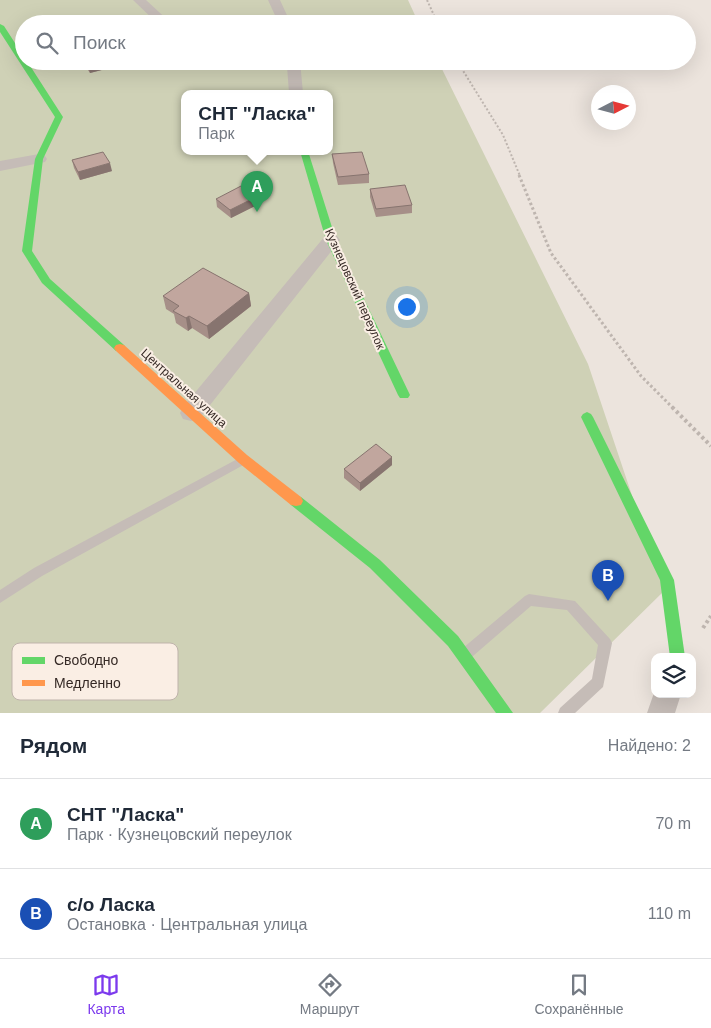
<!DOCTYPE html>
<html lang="ru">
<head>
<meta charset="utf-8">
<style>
	:root { --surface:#fff; --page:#f6f6f7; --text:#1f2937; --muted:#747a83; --line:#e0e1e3; --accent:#7c3aed }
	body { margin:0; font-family:Helvetica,sans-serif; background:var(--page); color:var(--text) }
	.controls { position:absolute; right:15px; bottom:15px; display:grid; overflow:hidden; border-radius:10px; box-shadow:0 5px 20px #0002 }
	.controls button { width:45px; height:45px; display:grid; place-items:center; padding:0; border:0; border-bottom:1px solid var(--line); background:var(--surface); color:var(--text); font:25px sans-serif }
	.compass { position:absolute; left:591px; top:85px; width:45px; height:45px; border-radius:50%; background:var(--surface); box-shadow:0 5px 20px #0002; rotate:84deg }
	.you { position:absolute; left:406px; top:306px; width:18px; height:18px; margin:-12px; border:4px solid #fff; border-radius:50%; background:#1a73e8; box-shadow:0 0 0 8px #1a73e833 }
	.badge { display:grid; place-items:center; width:32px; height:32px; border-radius:50%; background:var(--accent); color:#fff; font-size:16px; font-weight:700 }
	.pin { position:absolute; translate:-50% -41px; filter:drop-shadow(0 1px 2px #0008) }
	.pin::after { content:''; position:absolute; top:26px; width:18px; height:15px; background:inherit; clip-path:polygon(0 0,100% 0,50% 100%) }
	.popup { position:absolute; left:181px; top:90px; width:152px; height:65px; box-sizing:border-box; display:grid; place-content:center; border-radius:10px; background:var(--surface); filter:drop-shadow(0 1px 4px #0005); font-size:16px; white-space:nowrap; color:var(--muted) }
	.popup b { font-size:19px; color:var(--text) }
	.popup::after { content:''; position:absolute; left:50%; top:100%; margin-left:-10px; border:10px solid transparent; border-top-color:var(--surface) }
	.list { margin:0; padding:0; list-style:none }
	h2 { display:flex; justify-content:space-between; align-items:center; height:65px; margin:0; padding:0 20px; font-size:21px }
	h2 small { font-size:16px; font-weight:400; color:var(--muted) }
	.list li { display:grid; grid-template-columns:32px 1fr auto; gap:15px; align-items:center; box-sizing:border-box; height:90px; padding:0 20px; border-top:1px solid var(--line) }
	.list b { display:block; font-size:19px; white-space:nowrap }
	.list p { margin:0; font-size:16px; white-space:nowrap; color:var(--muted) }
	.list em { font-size:16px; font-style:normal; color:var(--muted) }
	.icon { flex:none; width:28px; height:28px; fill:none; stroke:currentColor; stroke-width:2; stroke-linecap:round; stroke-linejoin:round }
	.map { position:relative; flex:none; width:711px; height:713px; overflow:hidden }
	.search { position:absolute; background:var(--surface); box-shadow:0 5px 20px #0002; left:15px; right:15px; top:15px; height:55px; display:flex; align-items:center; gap:12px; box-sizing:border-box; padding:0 18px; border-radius:28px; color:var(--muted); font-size:19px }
	.sheet { height:245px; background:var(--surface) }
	nav { display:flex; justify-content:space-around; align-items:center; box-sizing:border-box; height:70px; border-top:1px solid var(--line); background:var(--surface); font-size:14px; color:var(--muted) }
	nav a { display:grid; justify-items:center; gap:2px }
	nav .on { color:var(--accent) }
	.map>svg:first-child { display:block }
	.green { fill:#cfd1b6; fill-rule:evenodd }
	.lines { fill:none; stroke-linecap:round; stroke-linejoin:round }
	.path-far2 { stroke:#beb5af; stroke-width:2; stroke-dasharray:2 2; stroke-linecap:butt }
	.path-far1 { stroke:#beb5af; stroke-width:3; stroke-dasharray:2.5 2.5; stroke-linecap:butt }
	.path { stroke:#beb5af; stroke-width:4; stroke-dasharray:3 3; stroke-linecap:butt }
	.lane { fill:#c5bcb7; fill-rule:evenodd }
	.street { fill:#c5bcb7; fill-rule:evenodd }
	.fast { fill:#63d668; fill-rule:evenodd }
	.slow { fill:#ff974d; fill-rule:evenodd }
	.wall { fill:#a68f88 }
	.shaded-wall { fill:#87746f }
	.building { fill:#c1a69e; stroke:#87746f }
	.labels { text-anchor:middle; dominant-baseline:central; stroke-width:4; stroke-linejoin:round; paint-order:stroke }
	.street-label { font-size:12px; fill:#352925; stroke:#faeee4 }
	.key { fill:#faeee4; stroke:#bfb3ab; stroke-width:1 }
	.key-label { font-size:14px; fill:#352925 }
</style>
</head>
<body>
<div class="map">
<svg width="711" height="713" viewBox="0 0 711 713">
	<rect width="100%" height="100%" fill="#ece4dd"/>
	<path class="green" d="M 0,0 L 408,0 L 419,24 L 24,24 L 24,61 L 438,61 L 588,364 L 664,591 L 540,713 L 0,713 ZM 184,93 L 330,93 L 330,151 L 184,151 Z"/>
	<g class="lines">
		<path class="path-far2" d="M 427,0 L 438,24
			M 457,61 L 503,135 L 520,176"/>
		<path class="path-far1" d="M 519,175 L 551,253 L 641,376 L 673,408"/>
		<path class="path" d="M 672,407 L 711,446
			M 703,628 L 711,616"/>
		<path class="lane" d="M 243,456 L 247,457 L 249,460 L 247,463 L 42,576 L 0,603 L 0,590 L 34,568 Z
			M 529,594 L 575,601 L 610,639 L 612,643 L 603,687 L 575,713 L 558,713 L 560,708 L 592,679 L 598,645 L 567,610 L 531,606 L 473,656 L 468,658 L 463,656 L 461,652 L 463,648 L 525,596 Z"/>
		<path class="street" d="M 133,0 L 146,0 L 172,24 L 158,24 Z
			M 268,0 L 280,0 L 291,24 L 279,24 Z
			M 200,61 L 300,61 L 303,93 L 289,93 L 287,66 L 212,70 L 207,69 Z
			M 39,154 L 45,156 L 47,159 L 45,162 L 0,171 L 0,161 Z
			M 331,235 L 337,236 L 340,240 L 337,244 L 199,419 L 191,421 L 183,419 L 180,413 L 183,407 L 325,236 Z
			M 655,690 L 655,694 L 681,694 L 675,713 L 647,713 Z"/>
		<path class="fast" d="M 0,24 L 4,26 L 24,57 L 24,61 L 27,61 L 63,117 L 43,159 L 32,251 L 50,279 L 124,345 L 126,348 L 124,351 L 116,351 L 42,283 L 22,251 L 35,159 L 55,117 L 0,32 Z
			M 300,151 L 308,151 L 336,240 L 410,395 L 408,398 L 400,398 L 398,395 L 326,240 Z
			M 587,412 L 591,414 L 593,417 L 674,580 L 685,657 L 670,657 L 660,580 L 581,417 L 583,414 Z
			M 296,496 L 301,497 L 380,560 L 458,636 L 513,713 L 496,713 L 448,646 L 370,568 L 291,505 L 289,501 L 291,497 Z"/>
		<path class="slow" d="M 120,344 L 124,345 L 247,455 L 301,497 L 303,501 L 301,505 L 296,506 L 291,505 L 239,463 L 116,351 L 114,348 L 116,345 Z"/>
	</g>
	<path class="wall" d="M 82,61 L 116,61 L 117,66 L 90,73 Z
		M 332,154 L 369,174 L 369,183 L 338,185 L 333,163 Z
		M 72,160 L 112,171 L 80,180 L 74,168 Z
		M 370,189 L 412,205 L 412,213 L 376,217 L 370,197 Z
		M 256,197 L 257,205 L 231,218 L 217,207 L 216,199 Z
		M 249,293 L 251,306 L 209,339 L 192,328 L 188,331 L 176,323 L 174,314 L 166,309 L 163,296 Z
		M 392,457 L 392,465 L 360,491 L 344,478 L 344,469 Z"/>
	<path class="shaded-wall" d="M 106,61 L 116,61 L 117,66 L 90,73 L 88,65 Z
		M 110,163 L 112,171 L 80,180 L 78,172 Z
		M 256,197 L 257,205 L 231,218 L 230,210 Z
		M 249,293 L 251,306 L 209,339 L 207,326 Z
		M 189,316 L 192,328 L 188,331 L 186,318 Z
		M 392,457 L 392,465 L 360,491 L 360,483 Z"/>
	<path class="building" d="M 85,61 L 106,61 L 88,65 Z
		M 103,152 L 110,163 L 78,172 L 72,160 Z
		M 362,152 L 369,174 L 338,177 L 332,154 Z
		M 405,185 L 412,205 L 376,209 L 370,189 Z
		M 241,186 L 256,197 L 230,210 L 216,199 Z
		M 203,268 L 249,293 L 207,326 L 189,316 L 186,318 L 173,311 L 179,306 L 163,296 Z
		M 376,444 L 392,457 L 360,483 L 344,469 Z"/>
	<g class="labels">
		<g class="street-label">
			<text transform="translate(355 289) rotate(66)">Кузнецовский переулок</text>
			<text transform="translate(184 388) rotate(42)">Центральная улица</text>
		</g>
	</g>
	<rect x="12" y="643" width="166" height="57" rx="8" class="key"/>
	<rect x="22" y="657" width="23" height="7" fill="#63d668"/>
	<rect x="22" y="680" width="23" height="6" fill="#ff974d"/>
	<g class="key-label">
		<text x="54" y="665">Свободно</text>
		<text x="54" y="688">Медленно</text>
	</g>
</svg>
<div class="controls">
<button><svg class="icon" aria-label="layers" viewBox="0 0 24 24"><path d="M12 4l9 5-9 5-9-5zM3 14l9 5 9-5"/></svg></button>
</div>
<svg class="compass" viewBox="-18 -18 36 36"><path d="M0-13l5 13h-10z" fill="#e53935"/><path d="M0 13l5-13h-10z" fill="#747a83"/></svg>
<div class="you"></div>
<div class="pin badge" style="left:257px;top:212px;background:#2e9e5b">A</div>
<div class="popup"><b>СНТ &quot;Ласка&quot;</b>Парк</div>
<div class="pin badge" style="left:608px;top:601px;background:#1a4fb4">B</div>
<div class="search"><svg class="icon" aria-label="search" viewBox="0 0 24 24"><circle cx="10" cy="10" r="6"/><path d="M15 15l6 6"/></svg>Поиск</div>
</div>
<section class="sheet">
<h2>Рядом<small>Найдено: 2</small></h2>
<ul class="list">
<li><span class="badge" style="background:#2e9e5b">A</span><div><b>СНТ &quot;Ласка&quot;</b><p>Парк · Кузнецовский переулок</p></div><em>70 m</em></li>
<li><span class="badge" style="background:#1a4fb4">B</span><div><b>с/о Ласка</b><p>Остановка · Центральная улица</p></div><em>110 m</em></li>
</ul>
</section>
<nav>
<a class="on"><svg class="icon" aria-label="map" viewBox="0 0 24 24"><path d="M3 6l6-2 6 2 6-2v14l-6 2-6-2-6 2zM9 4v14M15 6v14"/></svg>Карта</a>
<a><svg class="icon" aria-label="directions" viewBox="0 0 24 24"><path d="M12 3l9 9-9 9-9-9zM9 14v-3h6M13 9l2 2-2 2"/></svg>Маршрут</a>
<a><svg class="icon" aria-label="saved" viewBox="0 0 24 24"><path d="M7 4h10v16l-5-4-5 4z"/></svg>Сохранённые</a>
</nav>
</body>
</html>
